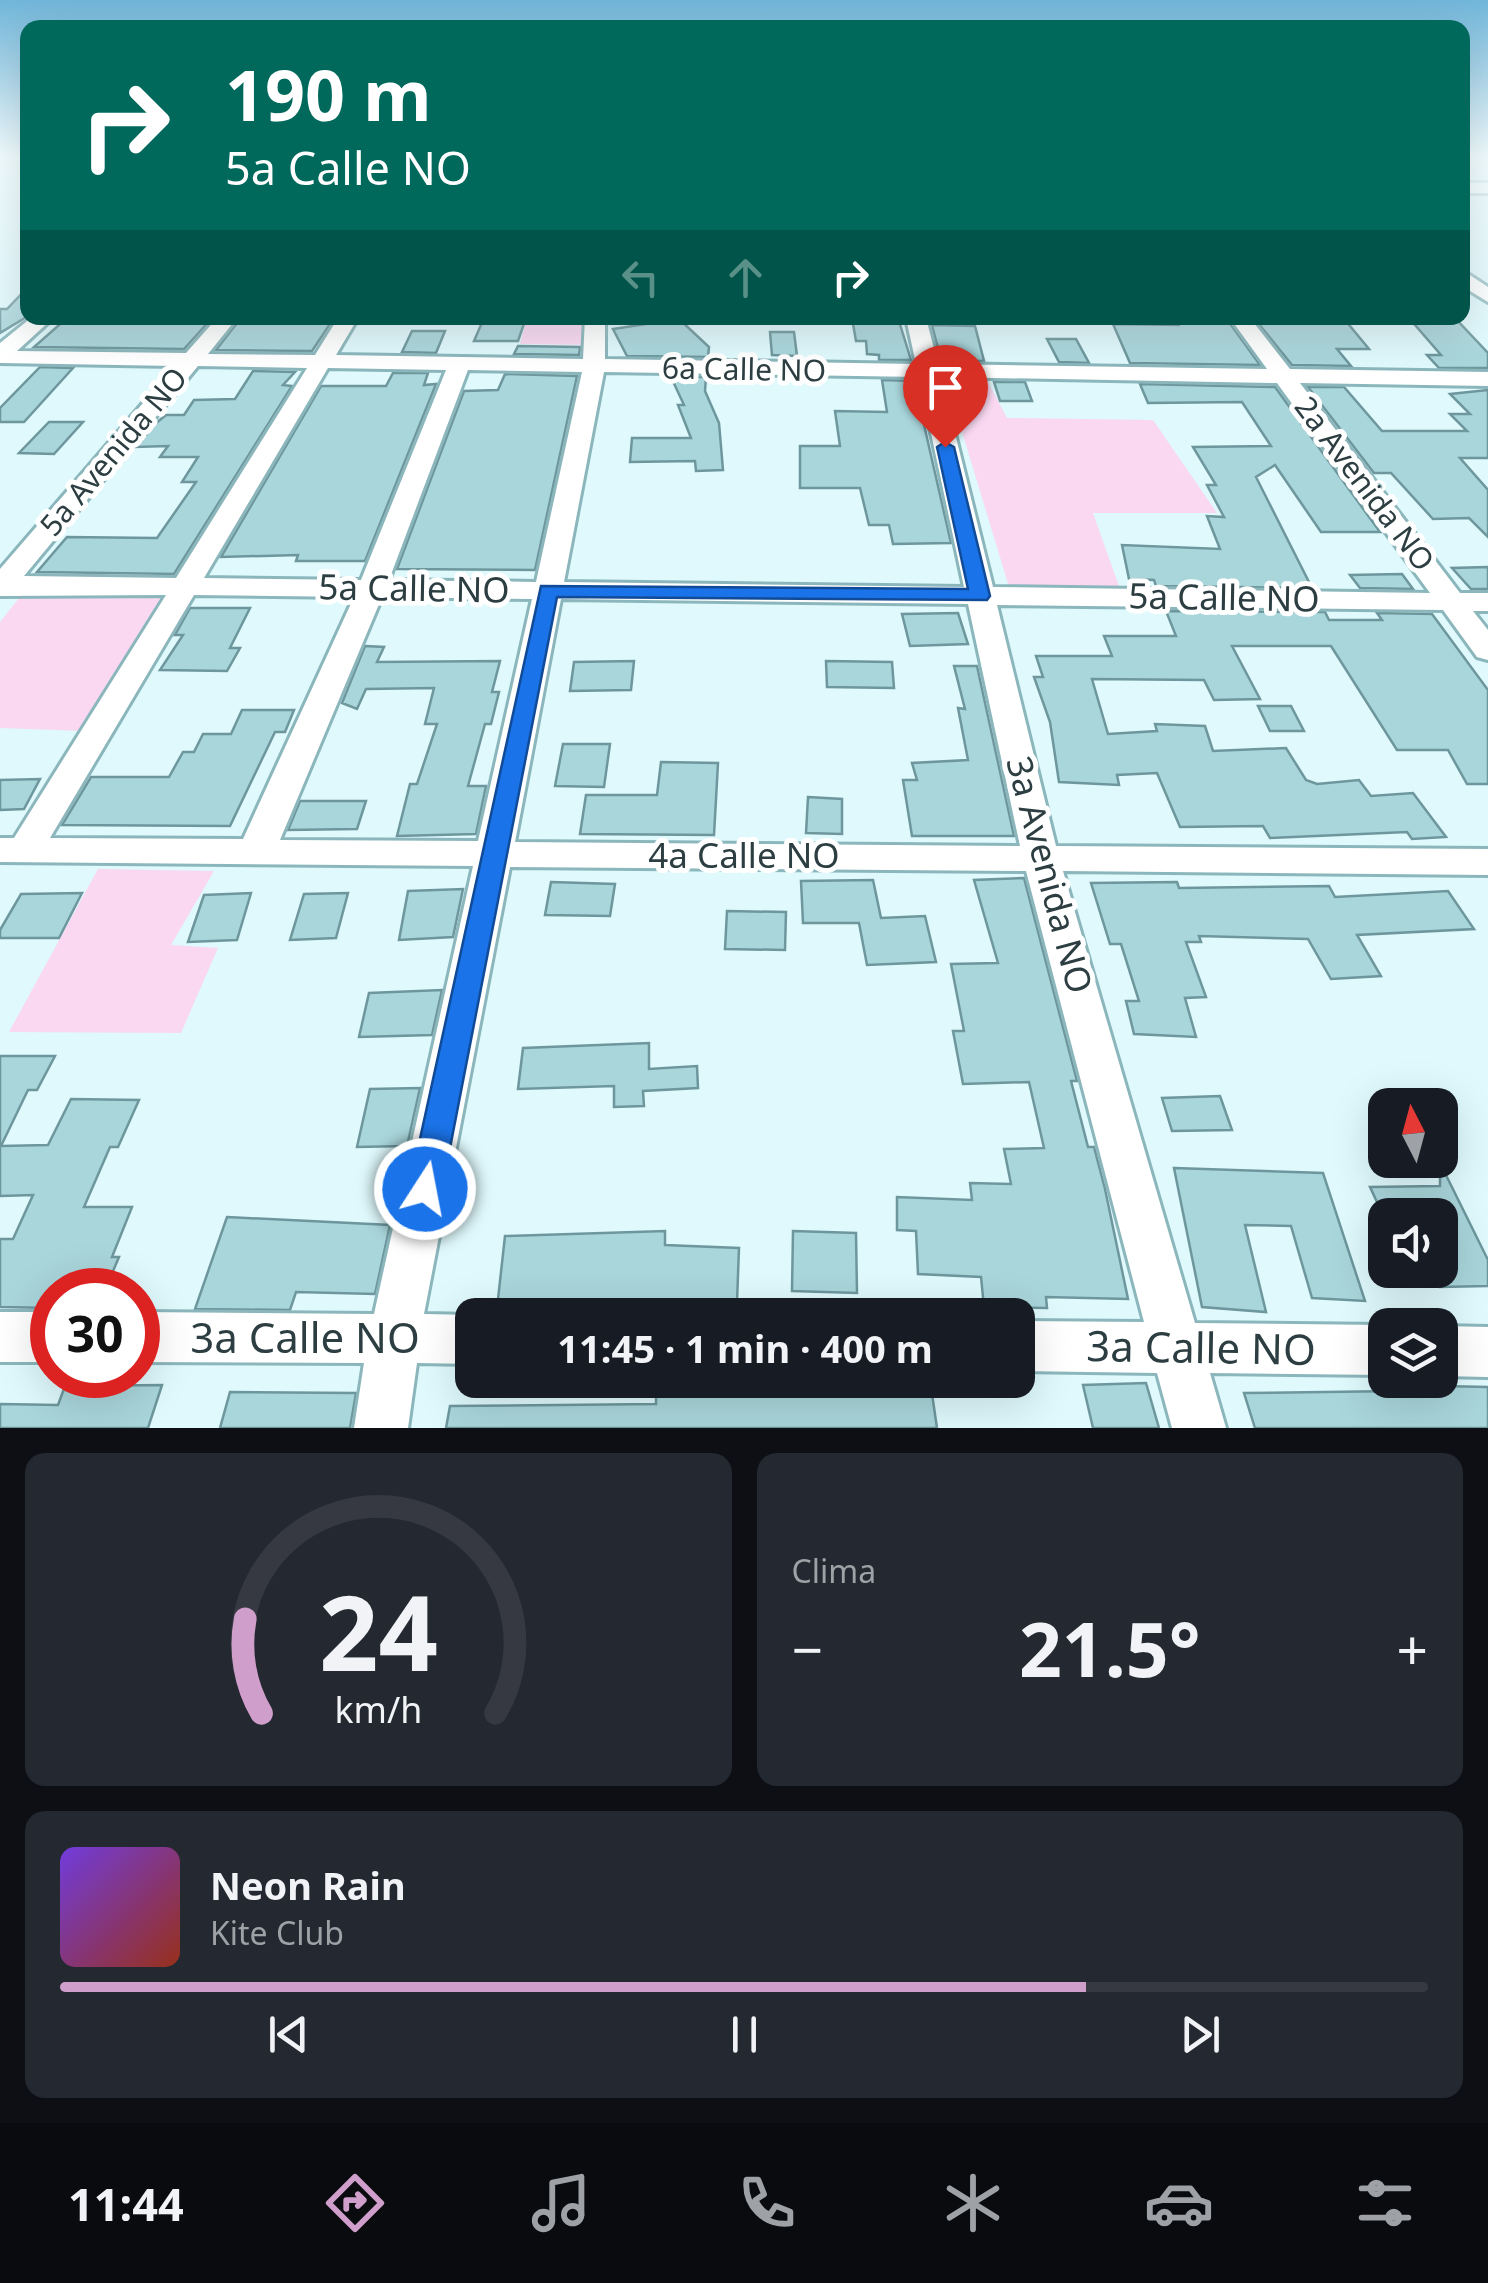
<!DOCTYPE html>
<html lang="es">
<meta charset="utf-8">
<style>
:root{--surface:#171b24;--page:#242831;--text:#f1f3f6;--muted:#9ea1a6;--line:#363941;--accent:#cf9ecb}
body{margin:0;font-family:"Noto Sans",sans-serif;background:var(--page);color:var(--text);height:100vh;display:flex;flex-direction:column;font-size:38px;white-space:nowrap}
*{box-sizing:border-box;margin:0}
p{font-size:32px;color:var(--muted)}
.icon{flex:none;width:55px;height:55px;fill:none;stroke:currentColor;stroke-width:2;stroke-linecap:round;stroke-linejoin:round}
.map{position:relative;height:1428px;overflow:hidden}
.drawer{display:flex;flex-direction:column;gap:25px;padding:25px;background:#0d0f14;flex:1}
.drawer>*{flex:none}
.banner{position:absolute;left:20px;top:20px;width:1450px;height:305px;border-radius:20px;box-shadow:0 10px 40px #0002;background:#00695c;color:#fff;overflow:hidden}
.needle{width:65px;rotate:354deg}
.buttons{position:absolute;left:1368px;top:1088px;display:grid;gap:20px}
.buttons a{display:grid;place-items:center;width:90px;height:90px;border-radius:20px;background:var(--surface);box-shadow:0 10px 40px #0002;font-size:50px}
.speed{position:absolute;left:30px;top:1268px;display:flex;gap:20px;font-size:50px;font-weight:700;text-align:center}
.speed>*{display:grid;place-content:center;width:130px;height:130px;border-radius:50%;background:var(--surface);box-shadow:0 10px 40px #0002;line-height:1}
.speed .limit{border:15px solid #d22;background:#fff;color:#111}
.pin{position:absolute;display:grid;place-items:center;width:85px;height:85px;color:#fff;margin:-102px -42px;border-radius:50% 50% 50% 0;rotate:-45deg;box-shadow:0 0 10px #0007}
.pin .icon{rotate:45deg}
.me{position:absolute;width:110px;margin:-55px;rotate:11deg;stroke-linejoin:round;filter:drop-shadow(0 0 8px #0008)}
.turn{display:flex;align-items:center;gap:35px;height:210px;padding:0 40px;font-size:45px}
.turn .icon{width:130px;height:130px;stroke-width:2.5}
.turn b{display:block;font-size:70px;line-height:85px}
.lanes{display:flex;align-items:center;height:95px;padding:0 40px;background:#0003;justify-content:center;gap:50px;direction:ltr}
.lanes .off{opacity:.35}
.big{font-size:75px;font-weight:700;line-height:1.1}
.drawer .card{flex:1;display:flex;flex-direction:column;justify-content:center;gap:15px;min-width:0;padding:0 35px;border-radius:20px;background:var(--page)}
.drawer .dial{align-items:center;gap:0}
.dial svg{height:260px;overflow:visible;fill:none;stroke:var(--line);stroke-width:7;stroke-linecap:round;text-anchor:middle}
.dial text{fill:var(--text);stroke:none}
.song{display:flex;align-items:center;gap:30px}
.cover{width:120px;height:120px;border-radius:15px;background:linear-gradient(135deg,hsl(260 70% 55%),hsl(10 70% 35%))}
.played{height:10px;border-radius:5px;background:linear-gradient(90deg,var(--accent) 75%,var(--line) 75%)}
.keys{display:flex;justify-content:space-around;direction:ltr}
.heat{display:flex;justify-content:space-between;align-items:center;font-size:55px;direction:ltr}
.drawer .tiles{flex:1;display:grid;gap:25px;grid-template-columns:1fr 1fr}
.card:last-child{grid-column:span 2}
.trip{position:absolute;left:455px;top:1298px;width:580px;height:100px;border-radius:20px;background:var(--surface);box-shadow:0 10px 40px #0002;font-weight:700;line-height:100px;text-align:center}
.tab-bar{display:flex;height:160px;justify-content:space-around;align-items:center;background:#090b0e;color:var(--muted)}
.tab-bar .icon{width:70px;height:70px}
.tab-bar .selected{color:var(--accent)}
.tab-bar b{font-size:45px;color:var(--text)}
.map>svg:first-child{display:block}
.green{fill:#fad8f2}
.building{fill:#a9d6db;stroke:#6d979d;stroke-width:2.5}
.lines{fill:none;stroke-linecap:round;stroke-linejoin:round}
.minor-casing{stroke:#8bb7bc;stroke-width:6}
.minor{fill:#fff;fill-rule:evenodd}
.route{fill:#1a73e8;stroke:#114b97;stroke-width:2.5}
.labels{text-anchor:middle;stroke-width:10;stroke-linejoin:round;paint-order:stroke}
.far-street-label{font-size:30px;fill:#2c3e41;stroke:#fff}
.street-label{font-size:35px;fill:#2c3e41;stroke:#fff}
.near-street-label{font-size:42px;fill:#2c3e41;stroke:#fff}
</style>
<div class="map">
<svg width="1488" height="1428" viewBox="0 0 1488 1428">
<rect width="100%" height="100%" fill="#dff9fd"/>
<path class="green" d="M527,318H594L592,345L520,344Z
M986,378L1007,418L1153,420L1217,513H1093L1120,589L1009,587L946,379Z
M23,593H179L84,731L0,728V622Z
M98,869L214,871L171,945L218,948L181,1033L9,1032Z"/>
<path class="building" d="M28,287V316L0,333V309H7Z
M67,318H212L184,349L34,347Z
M241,318H334L312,351L216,350Z
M484,318H526L518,341H474Z
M852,318H898L911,360H879V355L867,354L866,341H856Z
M1173,318H1226L1260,365L1130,363L1113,324L1178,325Z
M1254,318L1345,320L1369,349H1337L1351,366L1292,365Z
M1409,318H1455L1488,353V368H1439L1427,355H1441Z
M679,319L709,347L708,357L627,356L613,329Z
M932,325L975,326L984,361L941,360Z
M412,331H445L436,353L402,352Z
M770,332H794L797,356L772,355Z
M1047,339H1076L1089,363L1059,362Z
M518,346L580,347L579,355L514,354Z
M40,367L73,368L24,422H0V408Z
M253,371L295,372L283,385L292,386L174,574L37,572L67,537L157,538L196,482H182L198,457H160L168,446L136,447L155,424L166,415H184L194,400L235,399Z
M393,373H428L424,385L436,384L365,561H296L298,555L221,557L321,386H386Z
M505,374L577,376L535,570L397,569L464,391L498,390Z
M671,377H706L705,391L719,423L723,470L696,471L695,461L630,462L632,438H691L678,405H684Z
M882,380L914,381L951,543L893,544L889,525H869L860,488H800V446H840L835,411L887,412Z
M994,382H1025L1032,401H1000Z
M1140,384L1275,387L1380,532H1321L1275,465L1256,477L1312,588L1156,586L1154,580L1129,579L1122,545L1220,549L1207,516L1224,517L1207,485H1216L1193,447L1271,446L1242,402L1148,403Z
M1308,387H1344L1382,431H1467L1450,414H1470L1450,394L1488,390V458H1460L1488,490V537L1469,518L1433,519L1391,473H1374Z
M49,422H83L54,454L19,453Z
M1488,567V589H1471L1452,568Z
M1402,574L1413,589L1360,588L1350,575Z
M190,608H250L230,648H240L227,671L160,670L183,635H175Z
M1166,611L1325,612L1329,620H1382L1377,613L1432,614L1488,690V784H1467L1448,750H1397L1331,646H1232L1260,699L1214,700L1204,680L1092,679L1108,734L1157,731L1155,724L1205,726L1213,751L1286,748L1306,780L1317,784L1359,780L1371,796L1413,793L1446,837L1412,839L1407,832L1270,838L1263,826L1180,827L1157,773L1117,775L1119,785L1059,782L1050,722L1034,677H1043L1036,656H1112L1104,636H1176Z
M958,613L968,644L910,646L902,614Z
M365,646L384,647L377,662L500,661L492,692H499L491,724H485L468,786H486L476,834L397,836L410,784H417L437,724H425L434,688L366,689L357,709L342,703Z
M634,661L631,690L570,691L574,662Z
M826,661L892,662L894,688L827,687Z
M954,666H977L1014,836H912L903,780H917L912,763L968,760L958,708L965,709Z
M1258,706H1291L1304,731H1270Z
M242,710H294L285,732H275L230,826L62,825L91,777H169L183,752H194L203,734H231Z
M563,744H610L604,787L555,786Z
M661,762L718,763L714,835L580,834L586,795H657Z
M40,779L24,809L0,810V780Z
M808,797L842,799V834L806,833Z
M300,801H366L357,829L288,830Z
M1024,878L1077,1081H1071L1088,1147H1094L1105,1189L1128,1299L1046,1297L1047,1308L984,1307L981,1277L918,1274L916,1231L897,1230V1197L972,1200L970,1183L1011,1184L1004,1149L1044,1148L1029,1082L963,1084L953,1031H964L951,964L998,963L974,880Z
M873,880L881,918L925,916L936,962L867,965L859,923H803L801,881Z
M551,882L615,884L610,916L545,915Z
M1177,882L1179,888L1329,886L1335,897L1448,891L1474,929L1357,935L1381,976L1331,979L1308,939L1199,936L1201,942H1186L1206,997L1185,998L1196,1037L1134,1034L1126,1001H1139L1121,944H1110L1091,883Z
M463,889L453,937L399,940L408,891Z
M82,893L59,938H0V930L21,894Z
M251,893L237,940L188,942L204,895Z
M348,893L336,938L290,940L304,894Z
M727,911L786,912L785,950L725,949Z
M442,990L432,1035L359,1037L369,993Z
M649,1043V1069L697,1066L698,1088L643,1091L644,1106L614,1107V1086L518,1089L523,1048Z
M0,1056H55L37,1090H28L1,1146L48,1145L71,1099L139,1100L118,1147H110L84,1207H132L112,1257H119L105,1290H52V1308L0,1307V1239H13L33,1195L0,1196Z
M420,1088L407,1146L357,1147L370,1089Z
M1220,1096L1232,1130L1172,1131L1162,1098Z
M1440,1163L1488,1260V1286L1440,1287V1215H1383L1370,1187L1440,1186Z
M1174,1168L1323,1173L1365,1301L1312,1298L1291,1226L1245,1225L1266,1312L1202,1307Z
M227,1217L390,1225L375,1294L296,1292L290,1310L195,1309Z
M665,1231V1245L739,1248L737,1302L664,1300L497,1308L505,1236Z
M793,1231L856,1233L857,1293L792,1291Z
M930,1380L937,1428H446L450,1406L656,1404V1395L822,1387V1382Z
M1146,1383L1159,1428H1093L1083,1385Z
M162,1385L148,1428H0V1404L58,1405L65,1386Z
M1394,1385L1488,1387V1428H1255L1244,1393L1396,1391Z
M230,1392L356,1393L350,1428H220Z"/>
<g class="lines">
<defs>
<path id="minor" d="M1462,183H1488V193H1462Z
M1462,270L1488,287V302L1462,286Z
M31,318H53L17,351L186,353L217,318H237L208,354L315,355L338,318H358L336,355L583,359L585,318H605V359L916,364L906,318H926L938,364L1267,369L1230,318H1250L1290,369L1488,372V386L1300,383L1460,593H1488V611H1473L1488,630V660L1477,657L1443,610L997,605L1056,846L1488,849V875L1063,871L1195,1323L1385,1325V1375L1210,1373L1226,1428H1172L1157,1373L1018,1371V1321L1144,1322L1026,871L510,867L424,1314L474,1315L472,1364L417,1363L408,1428H354L364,1363L138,1362V1312L374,1314L473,866L0,862V838H14L166,595L0,596V569L175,366L0,363V343ZM198,366L307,368L176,578L24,576ZM328,368L446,370L361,580L204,578ZM468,370L582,372L536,582L389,580ZM604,372L919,377L964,587L564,582ZM941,377L1277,383L1430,593L993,587ZM194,595L354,597L243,839L50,838ZM382,597L532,599L478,841L280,840ZM561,599L968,604L1020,846L515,842Z
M0,1312H52V1362H0Z
M1440,1326L1488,1327V1377L1440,1376Z"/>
</defs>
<use href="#minor" class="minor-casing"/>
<use href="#minor" class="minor"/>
</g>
<linearGradient id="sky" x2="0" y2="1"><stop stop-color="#71b6da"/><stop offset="0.44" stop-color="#f1fcfe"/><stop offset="1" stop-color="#f1fcfe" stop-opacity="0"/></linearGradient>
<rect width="1488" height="357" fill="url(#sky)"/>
<path class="route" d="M945,442L954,447L990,596L987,600L557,597L442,1189L437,1199L425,1204L414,1199L409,1189L541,586L968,589L937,447Z"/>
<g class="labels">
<g class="far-street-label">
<text transform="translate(744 370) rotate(1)" y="10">6a Calle NO</text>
<text transform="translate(114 452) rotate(-50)" y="10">5a Avenida NO</text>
<text transform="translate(1364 484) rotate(53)" y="10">2a Avenida NO</text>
</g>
<g class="street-label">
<text transform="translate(414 589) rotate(1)" y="12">5a Calle NO</text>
<text transform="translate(1224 598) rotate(1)" y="12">5a Calle NO</text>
<text x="744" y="868">4a Calle NO</text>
<text transform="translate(1049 875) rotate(75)" y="12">3a Avenida NO</text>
</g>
<g class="near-street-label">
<text x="305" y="1353">3a Calle NO</text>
<text transform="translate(1201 1348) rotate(1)" y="15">3a Calle NO</text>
</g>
</g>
</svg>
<div class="buttons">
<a><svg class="needle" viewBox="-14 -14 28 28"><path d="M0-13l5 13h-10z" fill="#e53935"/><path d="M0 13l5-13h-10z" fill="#9ea1a6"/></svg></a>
<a><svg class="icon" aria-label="sound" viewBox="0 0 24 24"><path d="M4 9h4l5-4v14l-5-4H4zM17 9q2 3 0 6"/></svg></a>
<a><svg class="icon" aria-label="layers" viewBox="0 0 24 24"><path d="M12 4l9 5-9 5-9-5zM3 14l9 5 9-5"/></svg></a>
</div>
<div class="speed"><div class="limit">30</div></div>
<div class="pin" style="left:945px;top:447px;background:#d93025"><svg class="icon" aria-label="arrive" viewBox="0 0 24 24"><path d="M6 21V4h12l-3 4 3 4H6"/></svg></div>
<svg class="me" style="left:425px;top:1189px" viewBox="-20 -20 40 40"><circle r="17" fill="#1a73e8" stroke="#fff" stroke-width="3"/><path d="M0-11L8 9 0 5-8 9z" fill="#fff"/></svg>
<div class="trip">11:45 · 1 min · 400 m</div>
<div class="banner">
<div class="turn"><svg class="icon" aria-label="right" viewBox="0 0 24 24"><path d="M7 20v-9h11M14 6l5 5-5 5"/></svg><div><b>190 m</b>5a Calle NO</div></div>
<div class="lanes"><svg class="icon off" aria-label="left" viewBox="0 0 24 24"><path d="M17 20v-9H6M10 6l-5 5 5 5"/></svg><svg class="icon off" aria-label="ahead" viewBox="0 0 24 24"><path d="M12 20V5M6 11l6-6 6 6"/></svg><svg class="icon" aria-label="right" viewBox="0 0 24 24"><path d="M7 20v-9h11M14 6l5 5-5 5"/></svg></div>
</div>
</div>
<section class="drawer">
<div class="tiles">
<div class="card dial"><svg viewBox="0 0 100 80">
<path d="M14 69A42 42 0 1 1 86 69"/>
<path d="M14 69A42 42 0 0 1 9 40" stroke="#cf9ecb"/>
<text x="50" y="56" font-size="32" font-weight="700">24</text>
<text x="50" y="72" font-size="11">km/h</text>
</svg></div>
<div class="card"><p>Clima</p>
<div class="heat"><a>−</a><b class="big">21.5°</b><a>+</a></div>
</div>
<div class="card">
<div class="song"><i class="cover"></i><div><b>Neon Rain</b><p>Kite Club</p></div></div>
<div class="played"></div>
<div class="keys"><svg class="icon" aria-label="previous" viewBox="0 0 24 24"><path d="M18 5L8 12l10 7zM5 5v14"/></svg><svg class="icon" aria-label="pause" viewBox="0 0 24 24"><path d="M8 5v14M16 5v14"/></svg><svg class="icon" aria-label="next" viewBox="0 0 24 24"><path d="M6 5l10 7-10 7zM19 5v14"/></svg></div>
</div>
</div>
</section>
<nav class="tab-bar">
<b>11:44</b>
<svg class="icon selected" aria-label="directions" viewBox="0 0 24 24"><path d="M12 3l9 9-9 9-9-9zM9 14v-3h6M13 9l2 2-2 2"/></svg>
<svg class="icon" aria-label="music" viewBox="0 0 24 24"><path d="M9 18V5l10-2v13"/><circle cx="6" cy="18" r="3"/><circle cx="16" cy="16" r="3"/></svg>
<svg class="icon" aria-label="phone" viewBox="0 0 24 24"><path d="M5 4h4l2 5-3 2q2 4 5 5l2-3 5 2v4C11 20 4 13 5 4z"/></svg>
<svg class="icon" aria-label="climate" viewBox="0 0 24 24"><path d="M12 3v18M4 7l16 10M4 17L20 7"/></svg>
<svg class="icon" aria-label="car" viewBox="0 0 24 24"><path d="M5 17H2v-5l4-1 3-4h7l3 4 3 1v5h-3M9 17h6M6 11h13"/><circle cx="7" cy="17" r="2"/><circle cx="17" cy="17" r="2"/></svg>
<svg class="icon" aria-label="filters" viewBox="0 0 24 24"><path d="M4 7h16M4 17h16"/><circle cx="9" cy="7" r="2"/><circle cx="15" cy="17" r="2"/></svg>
</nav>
